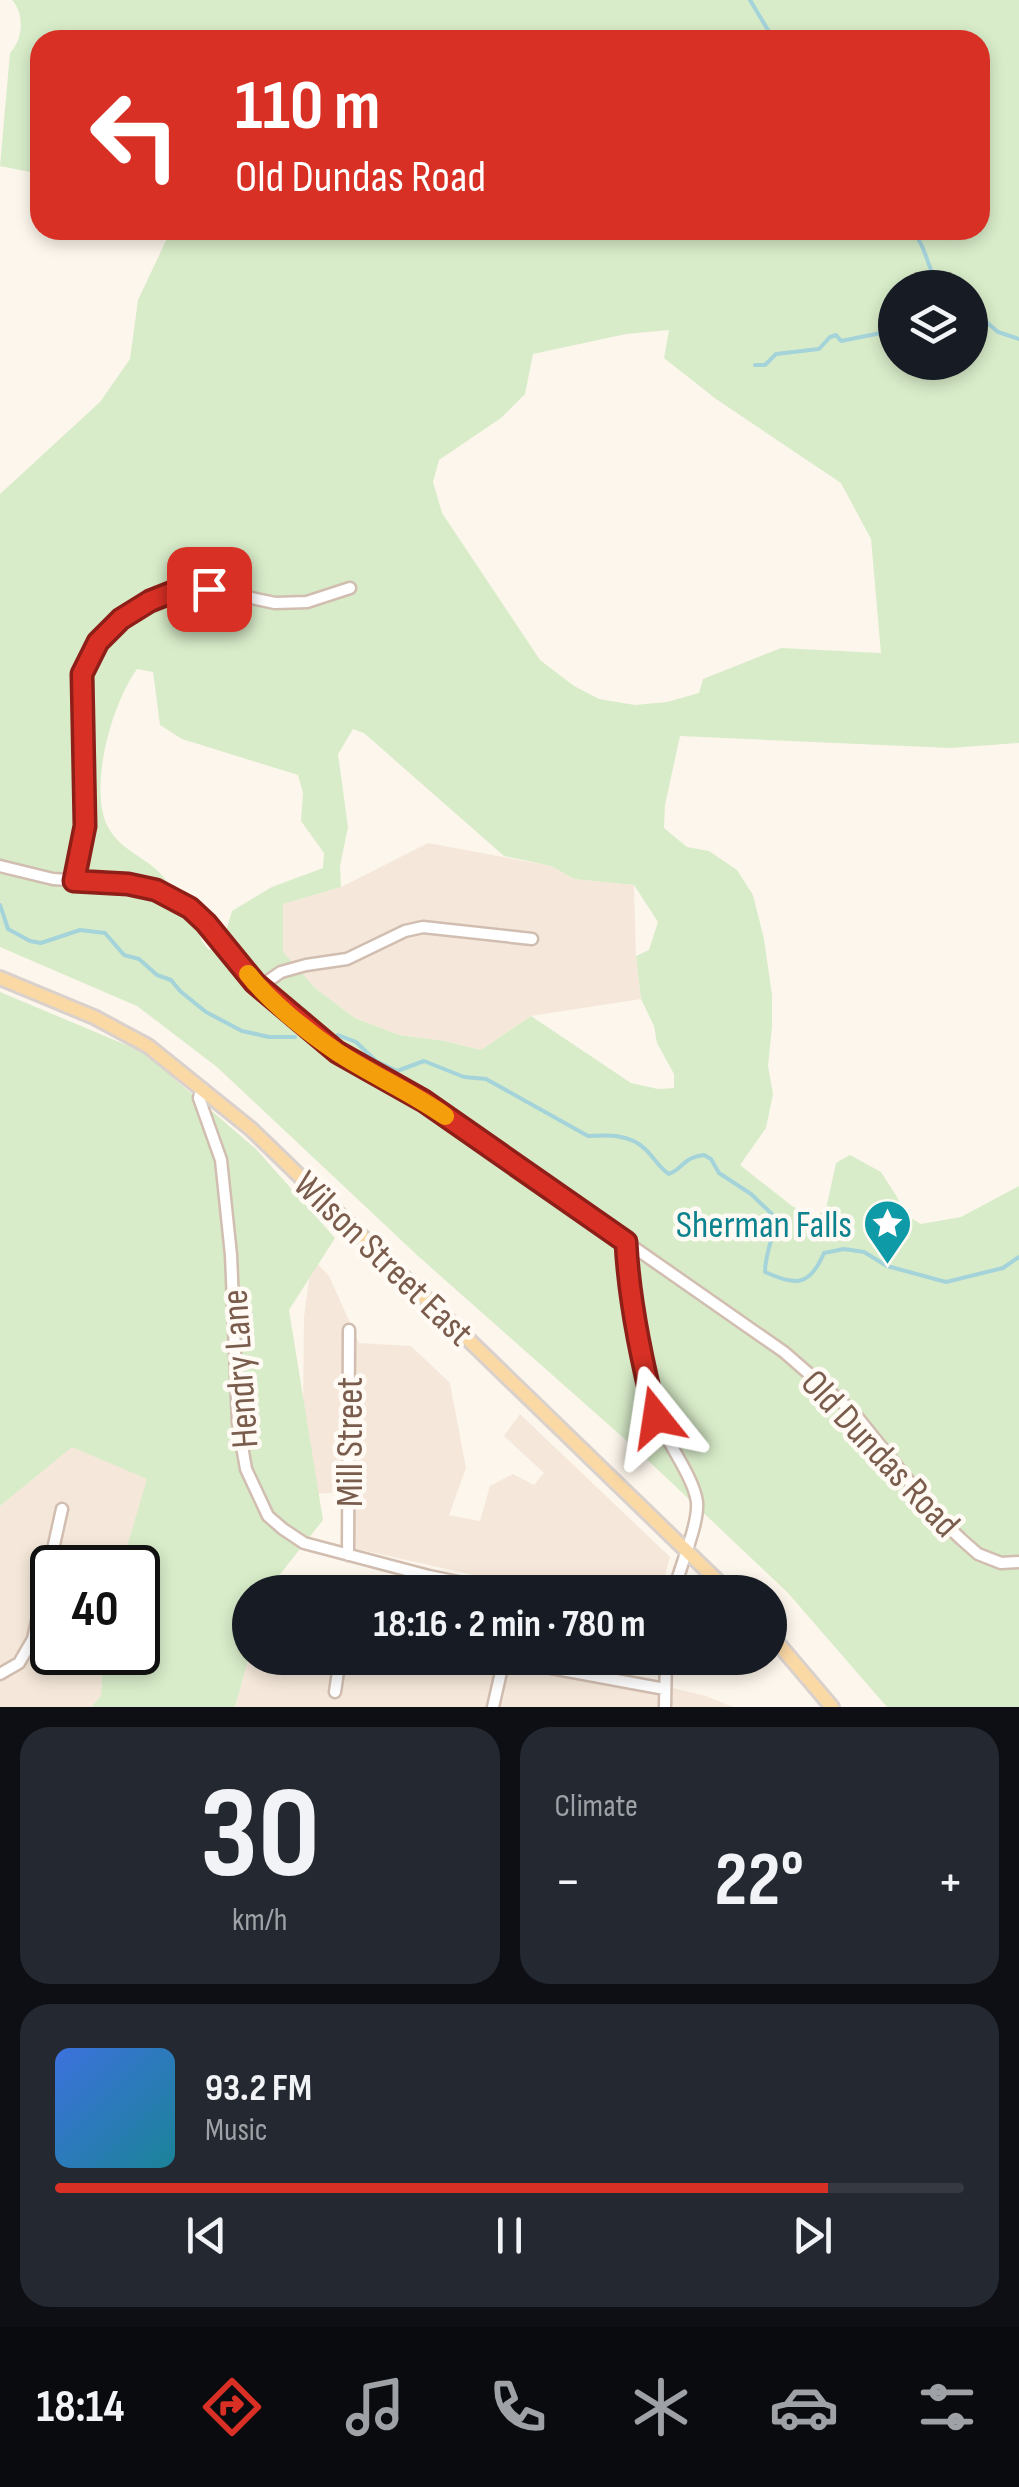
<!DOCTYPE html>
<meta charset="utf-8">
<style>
:root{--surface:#171b24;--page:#242831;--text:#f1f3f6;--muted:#9ea1a6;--line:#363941;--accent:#d93025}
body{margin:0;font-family:"Sofia Sans Condensed",sans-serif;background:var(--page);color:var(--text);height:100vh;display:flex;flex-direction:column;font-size:38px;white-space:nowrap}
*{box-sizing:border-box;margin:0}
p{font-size:32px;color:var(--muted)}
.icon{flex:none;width:55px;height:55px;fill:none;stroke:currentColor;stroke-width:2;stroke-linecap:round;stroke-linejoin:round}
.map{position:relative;height:1707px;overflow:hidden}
.details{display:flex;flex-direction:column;gap:20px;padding:20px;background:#0d0f14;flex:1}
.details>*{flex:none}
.guide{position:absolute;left:30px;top:30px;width:960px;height:210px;border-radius:30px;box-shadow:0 5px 15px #0003;background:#d93025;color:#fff;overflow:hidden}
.controls{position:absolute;left:878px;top:270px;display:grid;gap:20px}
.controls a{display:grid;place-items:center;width:110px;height:110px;border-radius:50%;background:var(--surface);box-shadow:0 5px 15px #0003;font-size:50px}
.speed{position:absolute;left:30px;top:1545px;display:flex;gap:20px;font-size:50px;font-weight:700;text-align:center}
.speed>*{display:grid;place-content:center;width:130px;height:130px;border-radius:50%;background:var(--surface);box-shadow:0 5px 15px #0003;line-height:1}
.speed .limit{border:5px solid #111;border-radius:15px;background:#fff;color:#111}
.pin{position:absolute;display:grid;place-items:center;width:85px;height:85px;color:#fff;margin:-42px;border-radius:20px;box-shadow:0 5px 15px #0006}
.me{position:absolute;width:110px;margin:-55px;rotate:345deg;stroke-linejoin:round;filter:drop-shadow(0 0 8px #0008)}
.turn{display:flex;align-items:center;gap:35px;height:210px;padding:0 40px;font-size:45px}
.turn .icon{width:130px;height:130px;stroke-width:2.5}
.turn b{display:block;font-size:70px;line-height:85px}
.big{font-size:75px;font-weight:700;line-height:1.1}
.details .tile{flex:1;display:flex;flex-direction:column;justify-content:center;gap:15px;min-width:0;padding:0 35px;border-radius:30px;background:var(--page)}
.details .dial{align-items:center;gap:0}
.dial b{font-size:130px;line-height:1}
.song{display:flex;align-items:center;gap:30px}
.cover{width:120px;height:120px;border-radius:15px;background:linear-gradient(135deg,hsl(220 70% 55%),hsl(190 70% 35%))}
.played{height:10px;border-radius:5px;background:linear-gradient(90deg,var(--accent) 85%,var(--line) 85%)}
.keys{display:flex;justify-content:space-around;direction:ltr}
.heat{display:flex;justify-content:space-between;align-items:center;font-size:55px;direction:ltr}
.details .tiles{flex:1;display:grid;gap:20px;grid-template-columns:1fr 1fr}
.tile:last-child{grid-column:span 2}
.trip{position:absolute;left:232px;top:1575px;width:555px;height:100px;border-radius:50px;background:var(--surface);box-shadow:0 5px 15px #0003;font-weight:700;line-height:100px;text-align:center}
.tab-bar{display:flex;height:160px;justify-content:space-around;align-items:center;background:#090b0e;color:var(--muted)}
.tab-bar .icon{width:70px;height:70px}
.tab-bar .selected{color:var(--accent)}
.tab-bar b{font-size:45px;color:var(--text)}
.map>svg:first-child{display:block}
.residential{fill:#f5e8da}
.green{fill:#d8ecc9;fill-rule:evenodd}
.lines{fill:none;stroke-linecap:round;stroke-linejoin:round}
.stream{stroke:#a5d3da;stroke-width:4}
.minor-casing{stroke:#d1beb0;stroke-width:15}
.major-casing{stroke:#dad1cd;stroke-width:18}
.minor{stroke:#fff;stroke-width:10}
.major{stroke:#fbd9a5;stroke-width:12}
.route-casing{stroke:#8d1f18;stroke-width:25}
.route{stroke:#d93025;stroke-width:18}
.slow{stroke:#f59e0b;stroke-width:18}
.labels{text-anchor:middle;stroke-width:9;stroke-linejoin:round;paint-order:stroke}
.culture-label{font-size:38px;fill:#0d838f;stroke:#fffaf3;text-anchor:end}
.street-label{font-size:38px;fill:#7a5c4d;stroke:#fffaf3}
</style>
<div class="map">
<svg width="1019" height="1707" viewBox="0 0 1019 1707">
<rect width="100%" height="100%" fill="#fdf6ec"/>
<path class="residential" d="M428,843L551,866L574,879L634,885L636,956L641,999L531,1016L481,1050L445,1041L399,1035L355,1018L315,988L283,953L282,904L341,887Z
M312,1258L329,1276L359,1343L411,1346L450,1383L466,1468L449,1515L480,1521L490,1486L513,1474L534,1485L544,1473L504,1436L520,1414L670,1557L660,1592H550L343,1546L344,1492L302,1495L304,1317Z
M72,1446L148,1479L121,1567L52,1568V1652L103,1653L101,1696L91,1707H0V1506Z
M250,1653V1658H510L668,1687L706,1696L733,1707H235Z"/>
<path class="green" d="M12,0H1019V743L950,748L680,736L665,805L664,828L687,847L709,851L737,870L753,895L764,939L772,995V1027L768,1066L773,1094L766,1128L740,1165L792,1206L815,1217L826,1209L836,1163L850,1155L881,1172L897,1197L904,1214L921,1224L961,1217L1019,1186V1707H887L788,1593L636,1449L418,1256L217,1067L137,1006L0,947V494L100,402L130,359L138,300L171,230H980V40H40V174L0,166L10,53C23,40 25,14 12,0ZM895,288H970V362H895ZM669,330L664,358L716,399L841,483L871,539L881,653L781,648L703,679L699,693L667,702L635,705L599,699L574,686L540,660L442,513L433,482L439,460L501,418L525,394L533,354L626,334ZM137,669L153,672L160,725L182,739L298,775L303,793L301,821L324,853L323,868L272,887L232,911L222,945L209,950C201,942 200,935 195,924C188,909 170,884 159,872C145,858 122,849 111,832C85,795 112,703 137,669ZM353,729L364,733L504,856L551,866L574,879L634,885L658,922L649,950L636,956L641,999L654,1026L657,1043L674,1074V1088L658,1089L631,1083L531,1016L481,1050L445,1041L399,1035L355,1018L315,988L283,952V904L341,887L340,866L348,827L338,754Z
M0,992L143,1052L256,1149L335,1238L289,1310L323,1520L266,1592H250V1653L235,1707H91L101,1696L103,1653L138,1652V1568L121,1567L147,1479L72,1447L0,1506Z"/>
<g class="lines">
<path class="stream" d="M750,0L774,40
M912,230C926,246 928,269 939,288
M970,308L998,332L1019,339
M755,365H765L776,354L819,349L830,337L836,335L841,341L886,332L895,334
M0,905L8,929L30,941L41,943L80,930L105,933L124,955L139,959L157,975L171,980L180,991L206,1012L242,1031L269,1037H295
M338,1035L356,1042L376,1061L397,1071L424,1061L464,1077L486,1079L588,1136C608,1135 630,1134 645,1149C654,1157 658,1167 669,1174C684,1168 682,1158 704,1155L711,1159L719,1173L751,1194L777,1219C773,1237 765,1254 765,1272C795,1285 809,1288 824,1253L844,1249L864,1252L887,1266L946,1282L1003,1268L1019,1257"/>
<defs>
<path id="minor" d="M0,866L53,879L128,884L156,891L190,908L206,923L255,983L310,1030L337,1052L424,1101L784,1352L854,1413L937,1516L961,1539L978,1554L1001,1563L1019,1562
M74,881L85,826L82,675L98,642L121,619L150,601L183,589H209L275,603L307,602L350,588
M259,987L281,972L306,965L347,959L405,931L423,927L532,939
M202,1088L199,1098L221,1160L231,1255L238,1423L246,1469L268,1516L283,1529L304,1543L429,1576L506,1592
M626,1242C628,1293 638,1372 657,1418C667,1442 694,1478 697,1502C699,1525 679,1568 674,1592
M348,1555L349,1330
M496,1658L665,1689
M0,1674L19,1663L33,1639L62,1509
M335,1692L340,1658
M493,1707L504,1659
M665,1707L666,1658"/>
<path id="major" d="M0,978L94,1017L148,1046L251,1129L729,1592
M770,1634L832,1707"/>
</defs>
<use href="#minor" class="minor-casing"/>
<use href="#major" class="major-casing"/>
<use href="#minor" class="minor"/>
<use href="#major" class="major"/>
</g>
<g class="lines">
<defs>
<path id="route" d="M209,589L183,588L150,601L121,619L98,642L82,674L85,826L74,881L128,884L156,890L190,908L206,923L255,983L337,1052L424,1101L626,1242C629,1302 641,1359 656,1417"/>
</defs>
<use href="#route" class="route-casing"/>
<use href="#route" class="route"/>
<path class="slow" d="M248,974C270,1002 307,1032 337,1052C372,1075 411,1092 445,1116"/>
</g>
<defs>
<symbol id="sight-pin" viewBox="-11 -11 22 30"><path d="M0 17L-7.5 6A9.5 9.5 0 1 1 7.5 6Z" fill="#0f9aa8" stroke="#fffaf3"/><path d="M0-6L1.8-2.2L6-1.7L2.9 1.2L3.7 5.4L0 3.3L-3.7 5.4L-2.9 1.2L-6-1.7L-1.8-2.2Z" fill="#fff"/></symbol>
</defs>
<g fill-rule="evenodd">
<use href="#sight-pin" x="860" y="1196" width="55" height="75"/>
</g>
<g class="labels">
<g class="culture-label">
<text x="852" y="1237">Sherman Falls</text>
</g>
<g class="street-label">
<text transform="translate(384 1258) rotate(44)" y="13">Wilson Street East</text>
<text transform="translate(239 1369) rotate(-94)" y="13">Hendry Lane</text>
<text transform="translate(349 1442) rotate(-90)" y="13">Mill Street</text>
<text transform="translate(881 1453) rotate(47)" y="13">Old Dundas Road</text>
</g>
</g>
</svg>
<div class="controls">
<a><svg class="icon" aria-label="layers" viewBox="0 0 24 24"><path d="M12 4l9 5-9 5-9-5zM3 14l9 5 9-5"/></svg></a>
</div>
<div class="speed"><div class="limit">40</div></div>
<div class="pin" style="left:209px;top:589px;background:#d93025"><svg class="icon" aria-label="arrive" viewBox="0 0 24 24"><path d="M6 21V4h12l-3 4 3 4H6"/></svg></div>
<svg class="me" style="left:656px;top:1417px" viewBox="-20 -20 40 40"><path d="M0-17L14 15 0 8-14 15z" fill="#d93025" stroke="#fff" stroke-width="4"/></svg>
<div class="trip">18:16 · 2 min · 780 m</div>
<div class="guide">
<div class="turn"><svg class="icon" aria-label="left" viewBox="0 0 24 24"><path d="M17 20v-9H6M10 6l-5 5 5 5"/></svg><div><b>110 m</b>Old Dundas Road</div></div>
</div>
</div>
<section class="details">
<div class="tiles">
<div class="tile dial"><b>30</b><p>km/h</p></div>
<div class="tile"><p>Climate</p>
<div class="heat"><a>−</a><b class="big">22°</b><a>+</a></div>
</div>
<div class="tile">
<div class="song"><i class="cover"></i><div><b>93.2 FM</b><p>Music</p></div></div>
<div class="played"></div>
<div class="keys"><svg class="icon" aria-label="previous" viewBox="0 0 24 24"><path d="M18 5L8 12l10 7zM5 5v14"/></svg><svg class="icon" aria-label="pause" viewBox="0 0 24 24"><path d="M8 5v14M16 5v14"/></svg><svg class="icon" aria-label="next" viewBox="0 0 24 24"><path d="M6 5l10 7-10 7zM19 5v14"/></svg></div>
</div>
</div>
</section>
<nav class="tab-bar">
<b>18:14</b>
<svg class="icon selected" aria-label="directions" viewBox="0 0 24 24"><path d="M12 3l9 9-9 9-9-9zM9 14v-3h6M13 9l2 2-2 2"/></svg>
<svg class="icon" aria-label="music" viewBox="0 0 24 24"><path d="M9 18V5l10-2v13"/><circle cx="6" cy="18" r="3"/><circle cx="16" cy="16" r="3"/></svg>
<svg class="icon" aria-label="phone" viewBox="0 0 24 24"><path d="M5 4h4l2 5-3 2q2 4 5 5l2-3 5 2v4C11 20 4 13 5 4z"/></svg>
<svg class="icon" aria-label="climate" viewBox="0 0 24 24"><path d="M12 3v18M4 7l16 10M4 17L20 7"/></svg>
<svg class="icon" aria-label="car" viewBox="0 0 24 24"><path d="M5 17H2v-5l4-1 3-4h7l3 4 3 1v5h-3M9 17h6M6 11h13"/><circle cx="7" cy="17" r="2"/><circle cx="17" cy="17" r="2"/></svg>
<svg class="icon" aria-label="filters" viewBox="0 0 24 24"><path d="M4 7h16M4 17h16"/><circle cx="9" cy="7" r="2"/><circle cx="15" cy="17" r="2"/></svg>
</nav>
